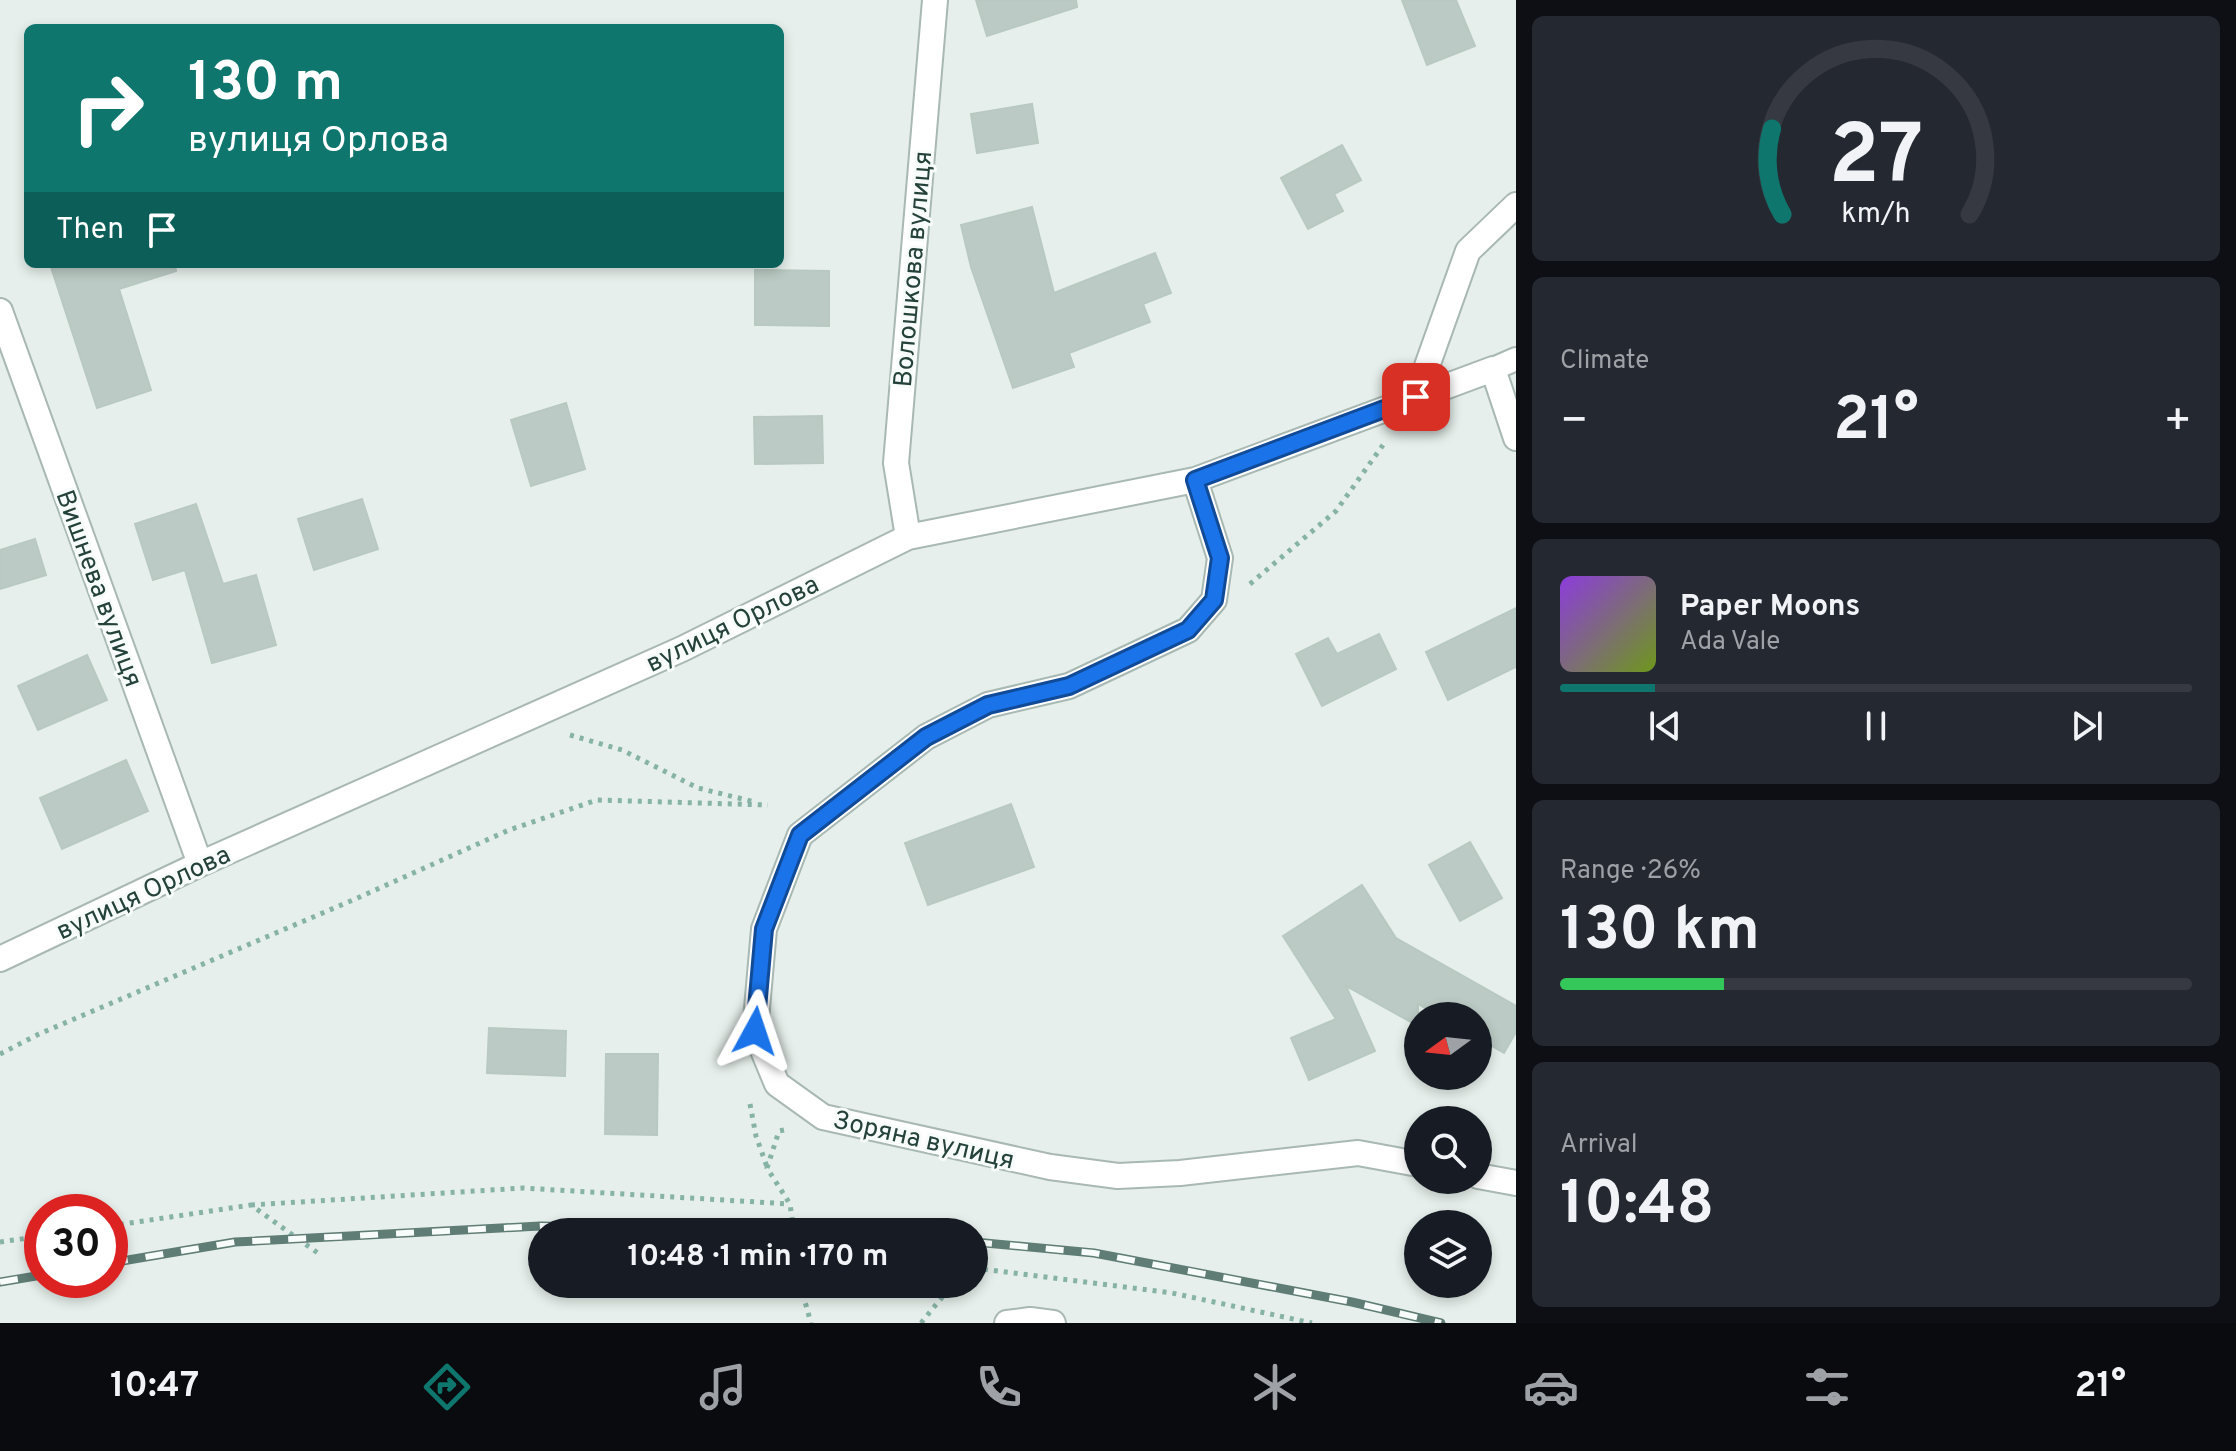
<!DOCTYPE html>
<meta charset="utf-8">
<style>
:root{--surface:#171b24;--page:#242831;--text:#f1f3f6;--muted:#9ea1a6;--line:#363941;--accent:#0f766e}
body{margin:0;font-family:Overpass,sans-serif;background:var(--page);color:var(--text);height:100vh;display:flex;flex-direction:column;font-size:30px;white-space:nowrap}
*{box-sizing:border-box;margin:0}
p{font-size:26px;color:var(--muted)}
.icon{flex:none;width:44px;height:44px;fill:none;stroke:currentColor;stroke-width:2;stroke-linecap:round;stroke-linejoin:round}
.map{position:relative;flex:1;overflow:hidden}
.panel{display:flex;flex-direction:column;gap:16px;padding:16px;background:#0d0f14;width:720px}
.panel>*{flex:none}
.hud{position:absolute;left:24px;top:24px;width:760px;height:244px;border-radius:12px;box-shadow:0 4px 12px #0003;background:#0f766e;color:#fff;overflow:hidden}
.needle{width:52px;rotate:255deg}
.fabs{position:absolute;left:1404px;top:1002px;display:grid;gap:16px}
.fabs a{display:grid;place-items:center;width:88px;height:88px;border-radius:50%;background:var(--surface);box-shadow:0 4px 12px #0003;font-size:40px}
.speed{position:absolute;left:24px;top:1194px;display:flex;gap:16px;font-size:40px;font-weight:700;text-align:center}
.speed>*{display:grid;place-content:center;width:104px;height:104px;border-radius:50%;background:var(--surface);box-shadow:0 4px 12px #0003;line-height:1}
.speed .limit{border:12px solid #d22;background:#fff;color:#111}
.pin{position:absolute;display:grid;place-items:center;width:68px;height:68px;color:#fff;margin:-34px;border-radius:16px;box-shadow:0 4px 12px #0006}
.me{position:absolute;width:88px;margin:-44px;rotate:5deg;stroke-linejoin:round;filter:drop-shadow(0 0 6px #0008)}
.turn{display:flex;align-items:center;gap:28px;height:168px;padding:0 32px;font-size:36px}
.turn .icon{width:104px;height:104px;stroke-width:2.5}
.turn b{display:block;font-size:56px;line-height:68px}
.then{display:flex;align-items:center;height:76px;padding:0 32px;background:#0003;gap:16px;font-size:30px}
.big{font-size:60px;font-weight:700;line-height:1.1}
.panel .card{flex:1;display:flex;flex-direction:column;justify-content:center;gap:12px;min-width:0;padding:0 28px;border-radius:12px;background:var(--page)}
.panel .dial{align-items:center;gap:0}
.dial svg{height:208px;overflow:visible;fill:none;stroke:var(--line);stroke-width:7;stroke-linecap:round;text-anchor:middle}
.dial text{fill:var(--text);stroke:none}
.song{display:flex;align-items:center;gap:24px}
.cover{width:96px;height:96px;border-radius:12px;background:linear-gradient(135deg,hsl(270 70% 55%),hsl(80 70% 35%))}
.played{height:8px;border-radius:4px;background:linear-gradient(90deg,var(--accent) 15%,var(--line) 15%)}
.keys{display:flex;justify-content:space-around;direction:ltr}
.heat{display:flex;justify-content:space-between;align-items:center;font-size:44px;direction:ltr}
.charge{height:12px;border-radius:6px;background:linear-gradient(90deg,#34c759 26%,var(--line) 0)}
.trip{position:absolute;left:528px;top:1218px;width:460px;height:80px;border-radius:40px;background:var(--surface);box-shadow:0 4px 12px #0003;font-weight:700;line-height:80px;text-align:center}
.tab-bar{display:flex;height:128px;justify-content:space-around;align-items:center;background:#090b0e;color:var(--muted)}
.tab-bar .icon{width:56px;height:56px}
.tab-bar .current{color:var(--accent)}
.tab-bar b{font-size:36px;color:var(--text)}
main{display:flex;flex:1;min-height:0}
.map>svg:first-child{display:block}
.building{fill:#bbcac4;stroke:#b8c9c2;stroke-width:2}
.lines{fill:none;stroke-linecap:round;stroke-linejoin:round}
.lane-casing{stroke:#a8b8b2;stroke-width:26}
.street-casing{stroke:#a8b8b2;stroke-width:28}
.path{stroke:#86b3a5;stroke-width:5;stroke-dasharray:4 6;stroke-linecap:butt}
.lane{stroke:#fff;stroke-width:22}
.street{stroke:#fff;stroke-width:24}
.rail-casing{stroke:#5f7d75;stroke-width:9}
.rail{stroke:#f7fbf9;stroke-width:6;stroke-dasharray:18;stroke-linecap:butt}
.route-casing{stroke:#114b97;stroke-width:20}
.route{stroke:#1a73e8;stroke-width:14}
.labels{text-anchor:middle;stroke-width:6;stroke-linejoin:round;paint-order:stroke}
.street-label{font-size:26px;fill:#24423a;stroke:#f7fbf9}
</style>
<main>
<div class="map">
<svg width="1516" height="1323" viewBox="0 0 1516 1323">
<rect width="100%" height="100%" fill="#e6efeb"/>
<path class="building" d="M976,0H1076L1077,7L987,36Z
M1402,0H1456L1475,46L1427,65Z
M1032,104L1038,143L977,153L971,114Z
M1342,145L1361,180L1334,194L1343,211L1308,229L1281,178Z
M1032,207L1054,293L1155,253L1171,293L1143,304L1150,322L1069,353L1074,367L1013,388L971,267L961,225Z
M50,264H175L176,271L119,289L151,390L97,408Z
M755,270L829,271V326L755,325Z
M566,403L585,469L531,486L511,420Z
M822,416L823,463L755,464L754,417Z
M362,499L378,549L314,570L298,519Z
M196,504L223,584L256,575L276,645L212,663L185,570L153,580L135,524Z
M35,539L46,575L0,589V550Z
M1516,608V667L1448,700L1426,652Z
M1379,634L1396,669L1322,706L1296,654L1328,638L1337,654Z
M87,655L107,700L38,730L18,686Z
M126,760L148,811L62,849L40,798Z
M1011,804L1034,867L928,905L905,843Z
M1470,842L1502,898L1460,921L1429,865Z
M1362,885L1396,938L1516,1006V1032L1504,1053L1478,1038V1016H1439L1418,1004V1026L1346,986L1375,1051L1309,1080L1291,1038L1336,1019L1283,936Z
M489,1028L566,1031L565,1076L487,1073Z
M606,1054H658L657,1135L605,1134Z"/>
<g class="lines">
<defs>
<path id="lane" d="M1493,369L1516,359"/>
<path id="street" d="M0,311L200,864
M1416,397L1468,251L1516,205
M1195,480L1220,558L1214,600L1188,630L1069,686L988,705L926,737L800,835L764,929L755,1031L777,1084L823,1117L1050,1167L1118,1176L1180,1173L1358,1153L1418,1164
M908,537L896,463L935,0
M0,959L200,864L682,649L908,537L1195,480L1493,369L1516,438
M1478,1176L1516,1183
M1007,1323L1030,1320L1053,1323"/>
</defs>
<use href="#lane" class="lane-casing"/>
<use href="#street" class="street-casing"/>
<path class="path" d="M1250,584L1336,511L1383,445
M570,735L622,750L698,788L755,802
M0,1054L39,1034L353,900L509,830L597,800L768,805
M750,1104L756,1136L767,1167
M784,1130L779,1131L767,1168L790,1204L794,1232
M251,1205L523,1188L790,1204
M110,1226L251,1205L322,1256
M0,1242L42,1236
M974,1268L1172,1293L1312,1323
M800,1284L811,1323
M921,1323L953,1284"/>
<use href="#lane" class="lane"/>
<use href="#street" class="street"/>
<defs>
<path id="rail" d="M974,1242L1094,1253L1352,1302L1441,1323
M110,1263L235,1242L540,1226L859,1232
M0,1282L42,1275"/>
</defs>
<use href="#rail" class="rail-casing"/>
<use href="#rail" class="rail"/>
</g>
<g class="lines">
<defs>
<path id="route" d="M755,1031L764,929L800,835L926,737L988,705L1069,686L1188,630L1214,600L1220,558L1195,480L1416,397"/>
</defs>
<use href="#route" class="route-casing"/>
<use href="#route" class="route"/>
</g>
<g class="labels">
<g class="street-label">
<text transform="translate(912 269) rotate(-85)" y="9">Волошкова вулиця</text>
<text transform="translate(100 588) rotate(70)" y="9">Вишнева вулиця</text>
<text transform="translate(732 623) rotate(-26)" y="9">вулиця Орлова</text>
<text transform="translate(143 892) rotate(-25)" y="9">вулиця Орлова</text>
<text transform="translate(924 1139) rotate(13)" y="9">Зоряна вулиця</text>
</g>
</g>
</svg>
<div class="fabs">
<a><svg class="needle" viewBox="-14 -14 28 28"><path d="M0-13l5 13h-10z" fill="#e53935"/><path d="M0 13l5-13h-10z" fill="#9ea1a6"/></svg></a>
<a><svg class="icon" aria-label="search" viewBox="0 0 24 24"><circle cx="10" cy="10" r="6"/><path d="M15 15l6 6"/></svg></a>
<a><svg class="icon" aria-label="layers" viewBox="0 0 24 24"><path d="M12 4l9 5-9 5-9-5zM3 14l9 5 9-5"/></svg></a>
</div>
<div class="speed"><div class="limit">30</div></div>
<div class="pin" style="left:1416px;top:397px;background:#d93025"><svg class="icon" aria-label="arrive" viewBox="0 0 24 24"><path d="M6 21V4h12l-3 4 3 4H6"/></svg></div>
<svg class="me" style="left:755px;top:1031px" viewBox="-20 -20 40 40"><path d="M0-17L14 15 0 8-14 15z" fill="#1a73e8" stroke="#fff" stroke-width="4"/></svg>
<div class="trip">10:48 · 1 min · 170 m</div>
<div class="hud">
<div class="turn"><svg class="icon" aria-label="right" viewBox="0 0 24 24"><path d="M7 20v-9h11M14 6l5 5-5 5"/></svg><div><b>130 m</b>вулиця Орлова</div></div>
<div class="then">Then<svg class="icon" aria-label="arrive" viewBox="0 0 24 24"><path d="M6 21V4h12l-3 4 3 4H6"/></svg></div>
</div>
</div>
<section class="panel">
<div class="card dial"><svg viewBox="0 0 100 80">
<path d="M14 69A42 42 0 1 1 86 69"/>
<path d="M14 69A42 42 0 0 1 10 36" stroke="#0f766e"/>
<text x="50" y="56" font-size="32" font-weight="700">27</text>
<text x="50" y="72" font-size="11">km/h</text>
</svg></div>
<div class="card"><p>Climate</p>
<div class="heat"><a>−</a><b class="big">21°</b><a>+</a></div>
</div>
<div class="card">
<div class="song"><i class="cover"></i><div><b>Paper Moons</b><p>Ada Vale</p></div></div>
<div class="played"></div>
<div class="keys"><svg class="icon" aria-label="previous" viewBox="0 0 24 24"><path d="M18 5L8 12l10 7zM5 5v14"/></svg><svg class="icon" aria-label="pause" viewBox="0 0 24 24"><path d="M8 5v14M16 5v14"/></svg><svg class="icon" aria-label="next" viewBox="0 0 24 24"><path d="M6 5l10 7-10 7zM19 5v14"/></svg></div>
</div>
<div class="card"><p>Range · 26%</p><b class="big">130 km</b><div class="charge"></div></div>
<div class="card"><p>Arrival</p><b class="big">10:48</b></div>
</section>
</main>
<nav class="tab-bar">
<b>10:47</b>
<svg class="icon current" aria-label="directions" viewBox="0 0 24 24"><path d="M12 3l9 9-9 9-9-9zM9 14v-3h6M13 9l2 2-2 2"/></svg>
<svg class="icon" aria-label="music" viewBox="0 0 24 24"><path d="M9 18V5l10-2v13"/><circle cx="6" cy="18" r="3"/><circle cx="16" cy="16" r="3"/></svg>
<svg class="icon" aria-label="phone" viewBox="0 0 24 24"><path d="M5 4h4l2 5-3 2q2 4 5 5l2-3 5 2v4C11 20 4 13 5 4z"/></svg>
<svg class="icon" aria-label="climate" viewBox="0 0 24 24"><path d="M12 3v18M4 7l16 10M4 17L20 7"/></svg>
<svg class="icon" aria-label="car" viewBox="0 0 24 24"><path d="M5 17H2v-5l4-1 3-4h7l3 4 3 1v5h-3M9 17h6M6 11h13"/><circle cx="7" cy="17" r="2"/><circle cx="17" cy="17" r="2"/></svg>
<svg class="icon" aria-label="filters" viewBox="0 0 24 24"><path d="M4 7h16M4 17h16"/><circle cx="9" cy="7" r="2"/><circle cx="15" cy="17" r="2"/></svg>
<b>21°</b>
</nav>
